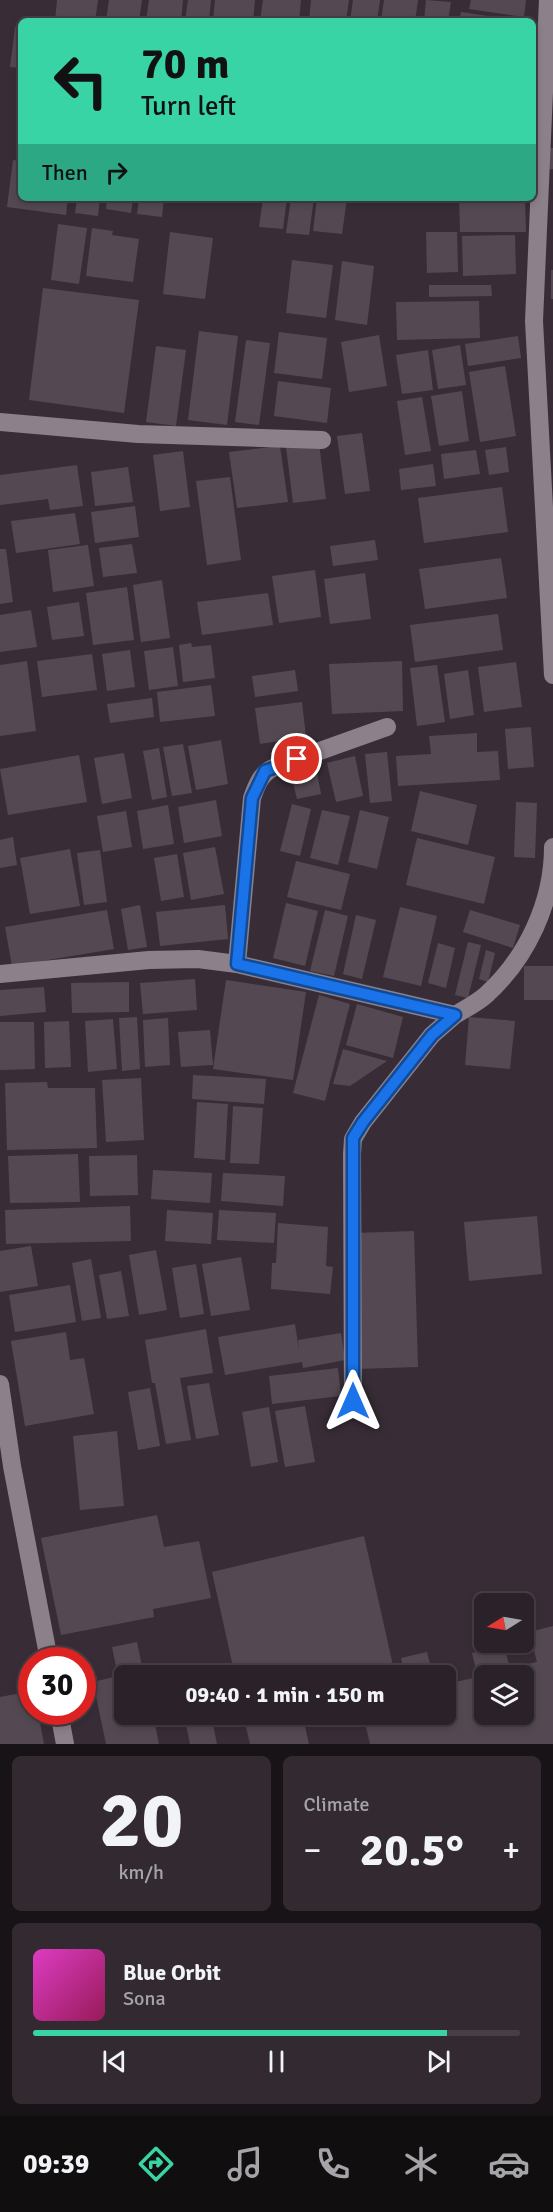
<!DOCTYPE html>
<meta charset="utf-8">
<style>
:root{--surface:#2a2228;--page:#322a30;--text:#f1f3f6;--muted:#a5a4a8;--line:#463f45;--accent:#38d4a6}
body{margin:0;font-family:Signika,sans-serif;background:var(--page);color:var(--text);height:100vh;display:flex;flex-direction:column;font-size:22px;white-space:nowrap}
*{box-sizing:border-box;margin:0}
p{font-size:20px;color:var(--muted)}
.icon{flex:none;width:33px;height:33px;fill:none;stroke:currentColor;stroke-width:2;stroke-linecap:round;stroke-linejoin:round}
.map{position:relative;height:1744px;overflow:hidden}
.drawer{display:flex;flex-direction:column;gap:12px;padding:12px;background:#171316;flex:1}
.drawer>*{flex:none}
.hud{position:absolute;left:18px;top:18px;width:518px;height:183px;border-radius:9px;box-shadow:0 3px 9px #0003,0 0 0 2px var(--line);background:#38d4a6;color:#111;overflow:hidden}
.needle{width:39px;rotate:259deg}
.fabs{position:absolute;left:474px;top:1593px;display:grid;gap:12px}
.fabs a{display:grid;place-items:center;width:60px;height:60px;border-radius:9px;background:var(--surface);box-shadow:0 3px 9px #0003,0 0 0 2px var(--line);font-size:30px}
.speed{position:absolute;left:18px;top:1647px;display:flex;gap:12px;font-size:30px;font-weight:700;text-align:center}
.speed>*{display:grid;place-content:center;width:78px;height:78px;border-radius:50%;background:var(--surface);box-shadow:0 3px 9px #0003,0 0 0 2px var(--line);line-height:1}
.speed .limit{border:9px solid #d22;background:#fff;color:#111}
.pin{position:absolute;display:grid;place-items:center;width:51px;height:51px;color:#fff;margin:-26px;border:3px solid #fff;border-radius:50%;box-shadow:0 2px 6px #0007}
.me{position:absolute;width:66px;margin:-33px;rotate:0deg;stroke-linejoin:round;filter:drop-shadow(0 0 4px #0008)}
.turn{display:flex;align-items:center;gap:21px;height:126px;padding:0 24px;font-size:27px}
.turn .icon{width:78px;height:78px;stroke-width:2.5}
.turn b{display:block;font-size:42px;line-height:51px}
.then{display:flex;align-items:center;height:57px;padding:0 24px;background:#0003;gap:12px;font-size:22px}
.big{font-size:45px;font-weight:700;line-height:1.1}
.drawer .widget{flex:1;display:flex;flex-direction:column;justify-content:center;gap:9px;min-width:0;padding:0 21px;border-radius:9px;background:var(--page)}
.drawer .dial{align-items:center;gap:0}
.dial b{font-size:78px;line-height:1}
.song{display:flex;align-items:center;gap:18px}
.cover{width:72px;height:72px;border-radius:9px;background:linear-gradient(135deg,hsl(310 70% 55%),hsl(330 70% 35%))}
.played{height:6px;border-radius:3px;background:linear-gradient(90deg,var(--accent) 85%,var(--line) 85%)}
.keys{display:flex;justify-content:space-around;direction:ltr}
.heat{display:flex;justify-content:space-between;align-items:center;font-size:33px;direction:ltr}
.drawer .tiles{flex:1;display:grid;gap:12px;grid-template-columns:1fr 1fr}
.widget:last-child{grid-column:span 2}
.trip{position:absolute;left:114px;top:1665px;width:342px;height:60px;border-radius:9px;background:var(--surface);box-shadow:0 3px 9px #0003,0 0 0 2px var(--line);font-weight:700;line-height:60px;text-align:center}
.menu{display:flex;height:96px;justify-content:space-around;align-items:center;background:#110e10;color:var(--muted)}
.menu .icon{width:42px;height:42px}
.menu .on{color:var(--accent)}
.menu b{font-size:27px;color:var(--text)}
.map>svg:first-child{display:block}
.building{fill:#544952;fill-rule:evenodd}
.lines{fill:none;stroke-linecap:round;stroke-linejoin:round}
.minor{stroke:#8c808a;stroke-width:18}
.route-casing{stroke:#114b97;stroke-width:15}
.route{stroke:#1a73e8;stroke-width:10}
</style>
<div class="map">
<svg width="553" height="1744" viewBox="0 0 553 1744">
<rect width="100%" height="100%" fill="#382d36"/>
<path class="building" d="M57,0H98L95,21H55Z
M109,0H142L139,21H106Z
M149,0H183L181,21H146Z
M188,0H211L209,21H185Z
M215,0H255L253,21H213Z
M263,0H301L299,21H260Z
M311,0H349L346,21H309Z
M353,0H380L377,21H350Z
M384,0H418L415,21H381Z
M426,0L451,2L448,21H424Z
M471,0H526L524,17L469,9Z
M461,12L516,20V21H459Z
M15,27L21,28V68L10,67Z
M20,113H21V132H17Z
M544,148H553V169L545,170Z
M13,160L21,161V198H68L66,215L7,207Z
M77,198H100L98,216L75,213Z
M107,198H133L131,213L106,209Z
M139,198H164L162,217L137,214Z
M263,198H287L283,229L259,227Z
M291,198H314L309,235L286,233Z
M317,198H347L342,234L313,231Z
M459,198H525L526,232H460Z
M58,224L87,228L79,284L51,280Z
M92,228L113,231L112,235L139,239L133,282L86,276Z
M170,232L213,238L205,299L163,294Z
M426,232H457L458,272L427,273Z
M515,235L516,274L463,276L462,236Z
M292,260L333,265L326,318L286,313Z
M342,261L374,266L367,325L335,320Z
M551,270H553V299H551Z
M429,285H491L492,296L429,297Z
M43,288L139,300L124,413L29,400Z
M479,301L480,338L397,340L396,302Z
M199,331L238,336L227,425L188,420Z
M279,332L327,338L322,379L274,373Z
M379,335L387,386L349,392L341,342Z
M518,336L521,358L468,366L465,344Z
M246,340L270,343L259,425L235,422Z
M460,345L466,385L438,389L432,350Z
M156,346L186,350L176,426L146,422Z
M428,350L433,390L402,394L396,355Z
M505,366L516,436L480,442L469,372Z
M278,381L331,388L327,423L274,416Z
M462,391L469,441L439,446L431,396Z
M422,397L431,451L405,455L397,401Z
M362,433L370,491L345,494L337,436Z
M319,443L326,499L293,503L286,447Z
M280,446L288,502L237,508L229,452Z
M506,447L509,472L489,475L485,450Z
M476,450L480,474L444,479L441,454Z
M183,451L190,507L160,511L153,455Z
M433,464L436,486L401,490L399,469Z
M77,465L83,506L50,510L48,499L0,505V475Z
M128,467L133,502L95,506L91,472Z
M230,477L241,560L207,565L196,481Z
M502,487L508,532L424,543L418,498Z
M135,506L139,537L95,543L91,512Z
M75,513L80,544L16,553L11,521Z
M375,540L378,560L333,566L330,546Z
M132,544L137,573L103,577L99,548Z
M88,545L94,586L53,592L48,550Z
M0,549H6L13,602L0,604Z
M501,558L507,598L425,609L419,569Z
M315,570L321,617L279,623L272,576Z
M365,573L371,619L330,624L324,579Z
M162,580L170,638L141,642L133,585Z
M127,587L134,640L93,645L86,593Z
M268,593L273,625L202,635L197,602Z
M79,602L84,636L52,640L47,607Z
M31,610L37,647L0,652V615Z
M498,614L503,650L415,662L410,625Z
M191,643L192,647L211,645L215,678L183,682L179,645Z
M173,647L178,686L149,690L144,651Z
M130,650L135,687L107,691L102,654Z
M92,654L97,690L42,697L37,661Z
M27,661L36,731L0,736V665Z
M402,661L403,711L332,714L329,664Z
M516,662L522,707L484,712L478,667Z
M437,665L445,722L417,726L410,668Z
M295,670L298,691L255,697L252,676Z
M468,670L474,715L450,719L444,674Z
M211,685L215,716L160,722L157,692Z
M152,698L154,717L110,723L107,704Z
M302,702L306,737L260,744L255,708Z
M531,727L534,767L508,769L505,729Z
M477,733V752L498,751L500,780L398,786L396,756L431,754L429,736Z
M221,740L228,784L196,790L188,746Z
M183,744L192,793L172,796L163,747Z
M159,748L167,797L152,800L143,751Z
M387,752L392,801L370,803L365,754Z
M124,753L132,798L102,804L94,758Z
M79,755L87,802L8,815L0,769Z
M355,756L363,796L336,802L327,763Z
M317,773L321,794L297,799L292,779Z
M420,791L477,805L468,845L411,831Z
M216,800L222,836L184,843L178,807Z
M516,802L537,803L535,858L514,857Z
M292,804L311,809L300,856L280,851Z
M168,805L174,844L143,849L137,811Z
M322,810L350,816L338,865L310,858Z
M360,810L389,817L377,869L348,862Z
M126,811L132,847L103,852L97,816Z
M13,837L17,865L0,868V840Z
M417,838L495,857L484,904L406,885Z
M215,847L224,894L191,900L183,853Z
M70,849L80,906L30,914L20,858Z
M100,850L107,902L84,905L77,853Z
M177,854L184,897L161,901L154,858Z
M296,861L350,874L341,910L287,897Z
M286,903L318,911L305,966L273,958Z
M140,905L147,947L128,950L121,909Z
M225,905L228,939L160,946L156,912Z
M400,907L437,916L421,986L383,977Z
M107,910L114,949L12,966L5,927Z
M325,910L348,916L334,976L310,971Z
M470,910L520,925L513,948L463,932Z
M356,915L376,920L362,979L343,974Z
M468,942L481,945L468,998L455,995Z
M438,943L455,948L446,988L428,983Z
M486,950L495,953L488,982L479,979Z
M524,966H553V1000H524Z
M195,979L197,1010L143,1014L140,983Z
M226,980L306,992L293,1080L213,1069Z
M129,982V1012L72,1013L71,983Z
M44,987L46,1012L0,1016V990Z
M319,995L350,1004L325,1101L293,1093Z
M357,1004L403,1017L393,1058L346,1045Z
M137,1017L140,1069L122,1071L119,1018Z
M469,1017L515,1021L510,1069L465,1065Z
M168,1018L170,1065L145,1067L143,1020Z
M113,1019L117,1069L88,1072L85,1021Z
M69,1021L71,1067L45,1068L44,1022Z
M0,1022H34L35,1069L0,1070Z
M210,1030L213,1065L181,1067L178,1032Z
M343,1049L387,1061L350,1086L333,1084Z
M193,1075L266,1079L264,1104L192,1099Z
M141,1078L144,1140L106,1142L102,1080Z
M47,1082L48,1088H95L97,1148L7,1150L5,1083Z
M197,1102L228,1104L225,1160L194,1158Z
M233,1106L263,1108L259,1164L230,1163Z
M78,1154L80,1202L10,1203L8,1156Z
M137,1155L138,1195L90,1196L89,1156Z
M153,1170L212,1173L210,1203L151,1199Z
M223,1173L285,1176L283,1206L221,1201Z
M130,1206L131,1241L6,1244L5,1210Z
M167,1210L213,1213L211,1244L165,1241Z
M219,1210L276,1213L274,1243L217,1240Z
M537,1216L542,1274L469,1281L464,1222Z
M278,1223L328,1227L326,1266L333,1267L330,1294L271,1289L272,1263H276Z
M414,1231L418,1367L358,1369L354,1233Z
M31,1246L38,1286L0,1292V1251Z
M156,1250L167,1310L139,1315L129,1255Z
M241,1257L250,1310L211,1316L202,1264Z
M91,1259L101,1318L82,1321L72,1263Z
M196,1264L204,1314L180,1318L172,1268Z
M121,1271L129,1316L107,1319L99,1275Z
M70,1285L76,1322L15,1332L9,1295Z
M295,1324L299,1351L298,1340L341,1333L345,1360L303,1368L302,1362L225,1375L218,1337Z
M206,1329L213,1373L180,1378L191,1440L166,1444L155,1383H152L145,1340Z
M66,1332L70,1360L84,1358L94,1414L25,1426L11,1341Z
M338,1368L341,1396L272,1404L269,1376Z
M209,1383L219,1435L196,1439L187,1386Z
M150,1388L160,1446L138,1450L128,1392Z
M305,1406L315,1462L285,1467L275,1411Z
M269,1407L278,1462L251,1467L242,1412Z
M117,1431L124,1506L80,1510L73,1436Z
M157,1515L164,1547L199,1541L211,1598L153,1609L154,1617L61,1635L41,1538Z
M364,1536L394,1670L371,1676H235L212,1572Z
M553,1626V1744H370L363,1714H446V1684L478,1677L472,1653L504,1646L510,1668L537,1662L529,1632ZM484,1676H524V1714H484Z
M137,1642L144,1676H124V1714H153L159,1744H106L93,1682L118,1676L112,1647Z
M427,1652L433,1676H401L405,1674L401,1658Z
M32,1691V1712H38L44,1744H0V1697Z
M184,1714H211L217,1744H190Z
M243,1714H276L278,1727L304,1722L309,1744H250Z"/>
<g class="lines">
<path class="minor" d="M548,0L534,321L553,675
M0,422L138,434L322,440
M237,964L252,798C257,784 261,773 275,767L387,727
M0,974L149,960L198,959L237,964L455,1015C465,1009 477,1003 486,995C527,958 553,902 553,847
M0,1384L12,1466L49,1660
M353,1401L352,1154L353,1139L363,1122L432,1035L455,1015
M59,1712L65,1744"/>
</g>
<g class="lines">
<defs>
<path id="route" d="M297,759L265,771L252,798L237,964L455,1015L432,1035L363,1122L353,1138V1401"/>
</defs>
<use href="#route" class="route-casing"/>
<use href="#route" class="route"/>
</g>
</svg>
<div class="fabs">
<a><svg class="needle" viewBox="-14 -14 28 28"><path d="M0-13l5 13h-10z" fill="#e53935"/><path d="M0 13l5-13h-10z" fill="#a5a4a8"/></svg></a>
<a><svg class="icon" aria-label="layers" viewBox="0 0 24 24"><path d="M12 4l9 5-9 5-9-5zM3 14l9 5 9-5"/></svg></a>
</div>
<div class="speed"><div class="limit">30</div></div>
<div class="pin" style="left:297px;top:759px;background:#d93025"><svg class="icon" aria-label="arrive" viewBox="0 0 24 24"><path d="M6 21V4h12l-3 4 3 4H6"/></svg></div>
<svg class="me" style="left:353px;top:1401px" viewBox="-20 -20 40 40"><path d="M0-17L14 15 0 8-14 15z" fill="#1a73e8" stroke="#fff" stroke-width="4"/></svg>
<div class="trip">09:40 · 1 min · 150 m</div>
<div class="hud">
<div class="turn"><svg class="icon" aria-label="left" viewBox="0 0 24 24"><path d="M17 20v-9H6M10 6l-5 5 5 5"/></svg><div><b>70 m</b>Turn left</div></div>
<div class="then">Then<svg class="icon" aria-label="right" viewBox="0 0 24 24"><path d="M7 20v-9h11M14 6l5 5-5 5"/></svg></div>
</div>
</div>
<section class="drawer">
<div class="tiles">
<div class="widget dial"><b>20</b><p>km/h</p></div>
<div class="widget"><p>Climate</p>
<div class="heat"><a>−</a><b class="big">20.5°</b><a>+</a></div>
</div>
<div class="widget">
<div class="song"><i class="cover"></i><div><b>Blue Orbit</b><p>Sona</p></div></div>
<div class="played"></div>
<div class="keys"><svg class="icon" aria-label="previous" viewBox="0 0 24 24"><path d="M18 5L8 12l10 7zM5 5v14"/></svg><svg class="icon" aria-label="pause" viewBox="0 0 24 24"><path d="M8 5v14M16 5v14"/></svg><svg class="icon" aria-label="next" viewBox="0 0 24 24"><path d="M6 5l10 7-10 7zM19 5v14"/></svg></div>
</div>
</div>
</section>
<nav class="menu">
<b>09:39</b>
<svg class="icon on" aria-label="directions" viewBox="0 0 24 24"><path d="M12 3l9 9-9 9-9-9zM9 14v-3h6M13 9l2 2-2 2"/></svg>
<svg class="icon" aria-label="music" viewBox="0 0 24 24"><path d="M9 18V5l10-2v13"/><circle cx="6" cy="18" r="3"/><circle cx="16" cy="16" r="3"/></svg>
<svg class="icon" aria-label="phone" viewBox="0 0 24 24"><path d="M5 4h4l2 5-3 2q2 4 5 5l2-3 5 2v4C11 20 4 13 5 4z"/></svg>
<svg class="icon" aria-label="climate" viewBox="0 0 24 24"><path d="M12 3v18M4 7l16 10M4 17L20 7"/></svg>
<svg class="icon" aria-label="car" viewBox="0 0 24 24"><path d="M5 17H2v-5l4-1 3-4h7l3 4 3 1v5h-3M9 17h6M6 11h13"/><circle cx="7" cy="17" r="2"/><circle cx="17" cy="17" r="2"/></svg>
</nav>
